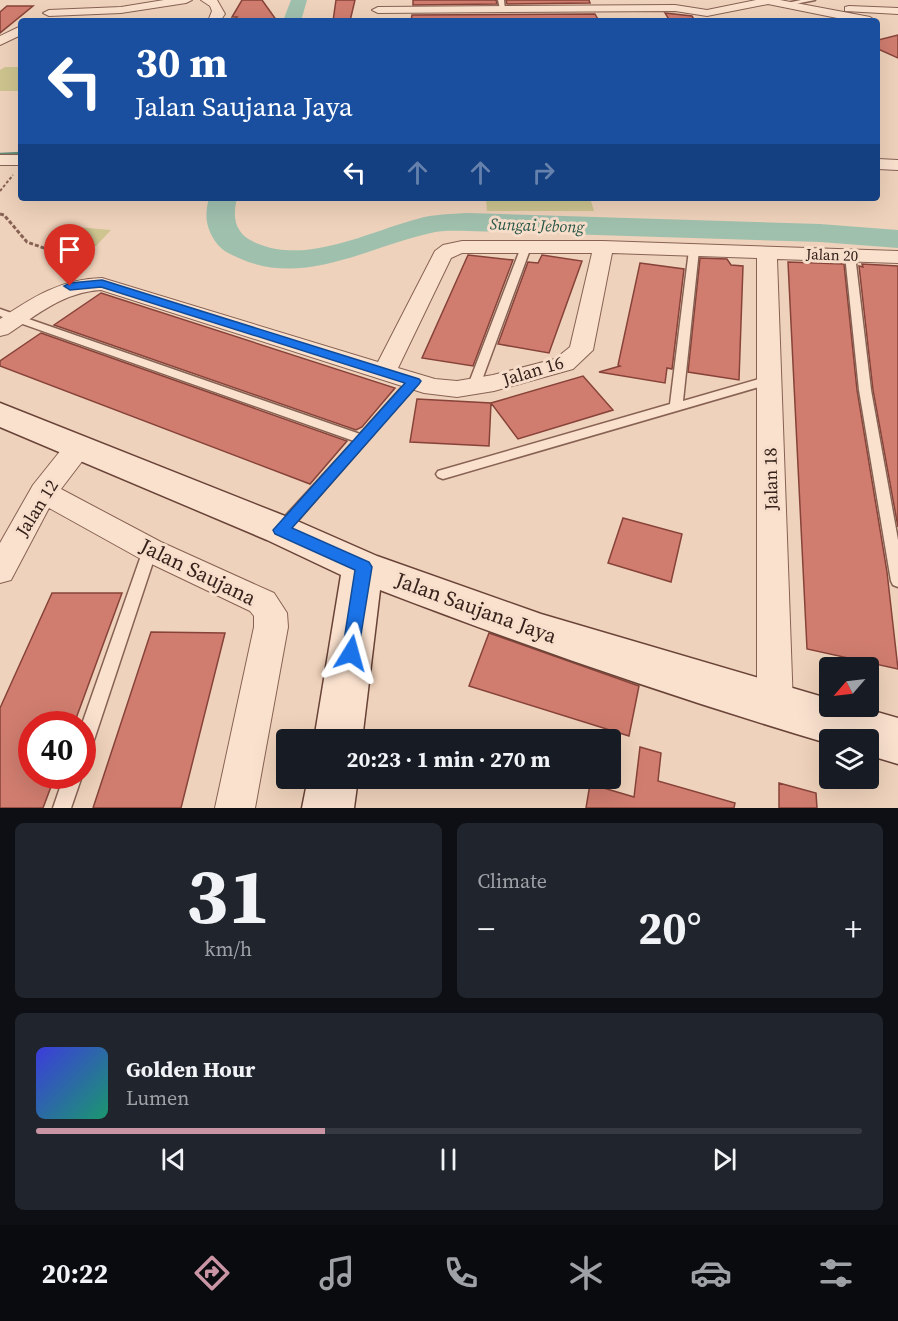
<!DOCTYPE html>
<meta charset="utf-8">
<style>
:root{--surface:#171b24;--page:#20242c;--text:#f1f3f6;--muted:#9ea1a6;--line:#363941;--accent:#c995a5}
body{margin:0;font-family:"Source Serif 4",serif;background:var(--page);color:var(--text);height:100vh;display:flex;flex-direction:column;font-size:22px;white-space:nowrap}
*{box-sizing:border-box;margin:0}
p{font-size:20px;color:var(--muted)}
.icon{flex:none;width:33px;height:33px;fill:none;stroke:currentColor;stroke-width:2;stroke-linecap:round;stroke-linejoin:round}
.map{position:relative;height:808px;overflow:hidden}
.drawer{display:flex;flex-direction:column;gap:15px;padding:15px;background:#0d0f14;flex:1}
.drawer>*{flex:none}
.banner{position:absolute;left:18px;top:18px;width:862px;height:183px;border-radius:6px;box-shadow:0 6px 24px #0002;background:#1a4fa0;color:#fff;overflow:hidden}
.needle{width:39px;rotate:242deg}
.controls{position:absolute;left:819px;top:657px;display:grid;gap:12px}
.controls a{display:grid;place-items:center;width:60px;height:60px;border-radius:6px;background:var(--surface);box-shadow:0 6px 24px #0002;font-size:30px}
.speed{position:absolute;left:18px;top:711px;display:flex;gap:12px;font-size:30px;font-weight:700;text-align:center}
.speed>*{display:grid;place-content:center;width:78px;height:78px;border-radius:50%;background:var(--surface);box-shadow:0 6px 24px #0002;line-height:1}
.speed .limit{border:9px solid #d22;background:#fff;color:#111}
.pin{position:absolute;display:grid;place-items:center;width:51px;height:51px;color:#fff;margin:-62px -26px;border-radius:50% 50% 50% 0;rotate:-45deg;box-shadow:0 0 6px #0007}
.pin .icon{rotate:45deg}
.me{position:absolute;width:66px;margin:-33px;rotate:8deg;stroke-linejoin:round;filter:drop-shadow(0 0 4px #0008)}
.turn{display:flex;align-items:center;gap:21px;height:126px;padding:0 18px;font-size:27px}
.turn .icon{width:78px;height:78px;stroke-width:2.5}
.turn b{display:block;font-size:42px;line-height:51px}
.lanes{display:flex;align-items:center;height:57px;padding:0 18px;background:#0003;justify-content:center;gap:30px;direction:ltr}
.lanes .off{opacity:.35}
.big{font-size:45px;font-weight:700;line-height:1.1}
.drawer .tile{flex:1;display:flex;flex-direction:column;justify-content:center;gap:9px;min-width:0;padding:0 21px;border-radius:9px;background:var(--page)}
.drawer .dial{align-items:center;gap:0}
.dial b{font-size:78px;line-height:1}
.song{display:flex;align-items:center;gap:18px}
.cover{width:72px;height:72px;border-radius:9px;background:linear-gradient(135deg,hsl(240 70% 55%),hsl(160 70% 35%))}
.played{height:6px;border-radius:3px;background:linear-gradient(90deg,var(--accent) 35%,var(--line) 35%)}
.keys{display:flex;justify-content:space-around;direction:ltr}
.heat{display:flex;justify-content:space-between;align-items:center;font-size:33px;direction:ltr}
.drawer .tiles{flex:1;display:grid;gap:15px;grid-template-columns:1fr 1fr}
.tile:last-child{grid-column:span 2}
.trip{position:absolute;left:276px;top:729px;width:345px;height:60px;border-radius:6px;background:var(--surface);box-shadow:0 6px 24px #0002;font-weight:700;line-height:60px;text-align:center}
.tab-bar{display:flex;height:96px;justify-content:space-around;align-items:center;background:#090b0e;color:var(--muted)}
.tab-bar .icon{width:42px;height:42px}
.tab-bar .active{color:var(--accent)}
.tab-bar b{font-size:27px;color:var(--text)}
.map>svg:first-child{display:block}
.green{fill:#cdc48f}
.lines{fill:none;stroke-linecap:round;stroke-linejoin:round}
.stream{stroke:#678d7a;stroke-width:4.5}
.river{fill:#a0c0ae;fill-rule:evenodd}
.building{fill:#d07d6f;stroke:#874339;stroke-width:1.5}
.lane-casing{stroke:#876254;stroke-width:3}
.street-casing{stroke:#876254;stroke-width:2}
.secondary-casing{stroke:#694338;stroke-width:3}
.path-far1{stroke:#876254;stroke-width:2;stroke-dasharray:3 2;stroke-linecap:butt}
.path{stroke:#876254;stroke-width:3;stroke-dasharray:4 2;stroke-linecap:butt}
.lane{fill:#fae1ce;fill-rule:evenodd}
.street{fill:#fae1ce;fill-rule:evenodd}
.secondary{fill:#fae1ce;fill-rule:evenodd}
.route{fill:#1a73e8;stroke:#114b97;stroke-width:1.5}
.labels{text-anchor:middle;stroke-width:6;stroke-linejoin:round;paint-order:stroke}
.far-street-label{font-size:15px;fill:#35201a;stroke:#f7decb}
.far-water-label{font-size:16px;font-style:italic;fill:#285647;stroke:#f7decb}
.street-label{font-size:18px;fill:#35201a;stroke:#f7decb}
.near-street-label{font-size:21px;fill:#35201a;stroke:#f7decb}
</style>
<div class="map">
<svg width="898" height="808" viewBox="0 0 898 808">
<rect width="100%" height="100%" fill="#efd2bb"/>
<path class="green" d="M5,67H21V91H0V70Z
M486,198H590L594,211H487Z
M64,226L111,230L96,246L48,242Z"/>
<g class="lines">
<path class="stream" d="M0,155L21,154"/>
<path class="river" d="M291,0H307L301,21H283Z
M209,198H237C232,219 235,234 256,243C307,265 368,232 417,219C434,214 451,214 468,213L820,224L898,230V248L820,242L468,231C456,231 443,230 431,233C370,246 305,287 241,259C232,255 224,252 218,245C206,230 204,216 209,198Z"/>
</g>
<path class="building" d="M242,0H262L277,21H234L237,17H232Z
M336,0H355L350,21H333Z
M413,0H496L497,4L413,5Z
M506,0H589L590,3L507,4Z
M7,6H33L0,33V12Z
M665,13L692,16L695,21H670Z
M595,14L599,21H411L412,15Z
M898,35V58L878,49V40Z
M468,255L513,260L473,366L422,358Z
M542,255L582,261L549,353L498,344L528,262L538,263Z
M700,258L727,259L731,265L743,266L739,380L688,372Z
M788,262L844,264L857,390L887,572L898,669L807,649Z
M640,263L684,269L672,369L667,368L665,383L599,372L620,366L618,365Z
M862,264L898,266V527L873,390L859,266L863,267Z
M101,293L395,388L362,427L356,430L54,325Z
M41,333L347,441L310,484L0,366V361Z
M583,376L613,410L518,439L491,403Z
M417,399L491,403L489,446L410,442Z
M623,518L682,534L671,582L608,563Z
M52,593H122L74,724H32V776H55L43,808H0V708Z
M151,632L225,633L181,808H93Z
M489,633L639,686L629,736L469,686Z
M640,747L661,753L658,781L735,803L734,808H586L590,784L634,797Z
M779,783L816,793L817,808H779Z"/>
<g class="lines">
<defs>
<path id="lane" d="M498,0H504L505,10L500,9Z
M801,0H815L785,6L782,4Z
M526,244L531,247L479,388L473,392L469,391L467,388L521,247Z
M694,247L699,250L683,401L769,376L775,380L773,383L443,479L438,477L436,474L438,471L670,404L689,250Z
M850,252L855,255L871,390L898,540V587L893,585L891,581L859,390L845,255Z
M0,309L360,434L410,378H418L420,381L287,533L282,534L277,533L275,529L277,525L354,441L0,316Z
M150,544L155,546L157,550L91,749L88,755L82,757V724L143,550L145,546Z
M64,776H82L71,808H53Z"/>
<path id="street" d="M164,0H192L186,3L121,13L49,16L43,13L49,10L121,7Z
M201,0H217L225,14L220,21H208L212,11L210,6Z
M756,0H780L870,17L876,21H852L768,4L707,16L675,11L378,13L372,10L378,7L675,5L707,10Z
M849,6L898,8V14L845,11V7Z
M21,26V35L0,45V36Z
M0,155H21V165H0Z
M878,159L898,160V170L878,169Z
M462,241H603L898,251V263L777,259L793,706L788,718L775,723L762,718L757,706V258L612,253L593,350L573,369L494,391L457,397L424,393L101,290C64,292 38,314 8,334L0,336V319C33,297 61,279 102,278L378,362L435,251L443,245ZM462,253H592L570,347L555,359L493,375L457,381L435,379L398,368L451,258Z
M79,438L89,440L93,447L61,489L161,542L274,593L287,613L288,627L255,808H215L254,627V616L250,611L139,558L49,508L11,580L0,583V543L33,485L69,440Z"/>
<path id="secondary" d="M0,403L295,520L377,556L541,614L830,699V706H856L898,718V764L868,755V740H830V744C678,699 528,647 380,590L362,740H314L341,575L267,540L0,427Z
M308,778H358L354,808H302Z"/>
</defs>
<use href="#lane" class="lane-casing"/>
<use href="#street" class="street-casing"/>
<use href="#secondary" class="secondary-casing"/>
<path class="path-far1" d="M0,191L13,175"/>
<path class="path" d="M0,214L4,215L27,242L72,258L77,263L76,272"/>
<use href="#lane" class="lane"/>
<use href="#street" class="street"/>
<use href="#secondary" class="secondary"/>
</g>
<path class="route" d="M102,280L419,379L421,381L419,384L292,528L369,562L372,567L357,659L351,661L344,659L342,653L355,570L275,534L273,530L405,383L101,287L70,290L64,286L70,283Z"/>
<g class="labels">
<g class="far-street-label">
<text transform="translate(832 255) rotate(2)" y="5">Jalan 20</text>
</g>
<g class="far-water-label">
<text transform="translate(537 225) rotate(2)" y="6">Sungai Jebong</text>
</g>
<g class="street-label">
<text transform="translate(533 371) rotate(-17)" y="6">Jalan 16</text>
<text transform="translate(771 479) rotate(-91)" y="6">Jalan 18</text>
<text transform="translate(37 508) rotate(-58)" y="6">Jalan 12</text>
</g>
<g class="near-street-label">
<text transform="translate(198 572) rotate(26)" y="7">Jalan Saujana</text>
<text transform="translate(476 608) rotate(20)" y="7">Jalan Saujana Jaya</text>
</g>
</g>
</svg>
<div class="controls">
<a><svg class="needle" viewBox="-14 -14 28 28"><path d="M0-13l5 13h-10z" fill="#e53935"/><path d="M0 13l5-13h-10z" fill="#9ea1a6"/></svg></a>
<a><svg class="icon" aria-label="layers" viewBox="0 0 24 24"><path d="M12 4l9 5-9 5-9-5zM3 14l9 5 9-5"/></svg></a>
</div>
<div class="speed"><div class="limit">40</div></div>
<div class="pin" style="left:70px;top:286px;background:#d93025"><svg class="icon" aria-label="arrive" viewBox="0 0 24 24"><path d="M6 21V4h12l-3 4 3 4H6"/></svg></div>
<svg class="me" style="left:351px;top:653px" viewBox="-20 -20 40 40"><path d="M0-17L14 15 0 8-14 15z" fill="#1a73e8" stroke="#fff" stroke-width="4"/></svg>
<div class="trip">20:23 · 1 min · 270 m</div>
<div class="banner">
<div class="turn"><svg class="icon" aria-label="left" viewBox="0 0 24 24"><path d="M17 20v-9H6M10 6l-5 5 5 5"/></svg><div><b>30 m</b>Jalan Saujana Jaya</div></div>
<div class="lanes"><svg class="icon" aria-label="left" viewBox="0 0 24 24"><path d="M17 20v-9H6M10 6l-5 5 5 5"/></svg><svg class="icon off" aria-label="ahead" viewBox="0 0 24 24"><path d="M12 20V5M6 11l6-6 6 6"/></svg><svg class="icon off" aria-label="ahead" viewBox="0 0 24 24"><path d="M12 20V5M6 11l6-6 6 6"/></svg><svg class="icon off" aria-label="right" viewBox="0 0 24 24"><path d="M7 20v-9h11M14 6l5 5-5 5"/></svg></div>
</div>
</div>
<section class="drawer">
<div class="tiles">
<div class="tile dial"><b>31</b><p>km/h</p></div>
<div class="tile"><p>Climate</p>
<div class="heat"><a>−</a><b class="big">20°</b><a>+</a></div>
</div>
<div class="tile">
<div class="song"><i class="cover"></i><div><b>Golden Hour</b><p>Lumen</p></div></div>
<div class="played"></div>
<div class="keys"><svg class="icon" aria-label="previous" viewBox="0 0 24 24"><path d="M18 5L8 12l10 7zM5 5v14"/></svg><svg class="icon" aria-label="pause" viewBox="0 0 24 24"><path d="M8 5v14M16 5v14"/></svg><svg class="icon" aria-label="next" viewBox="0 0 24 24"><path d="M6 5l10 7-10 7zM19 5v14"/></svg></div>
</div>
</div>
</section>
<nav class="tab-bar">
<b>20:22</b>
<svg class="icon active" aria-label="directions" viewBox="0 0 24 24"><path d="M12 3l9 9-9 9-9-9zM9 14v-3h6M13 9l2 2-2 2"/></svg>
<svg class="icon" aria-label="music" viewBox="0 0 24 24"><path d="M9 18V5l10-2v13"/><circle cx="6" cy="18" r="3"/><circle cx="16" cy="16" r="3"/></svg>
<svg class="icon" aria-label="phone" viewBox="0 0 24 24"><path d="M5 4h4l2 5-3 2q2 4 5 5l2-3 5 2v4C11 20 4 13 5 4z"/></svg>
<svg class="icon" aria-label="climate" viewBox="0 0 24 24"><path d="M12 3v18M4 7l16 10M4 17L20 7"/></svg>
<svg class="icon" aria-label="car" viewBox="0 0 24 24"><path d="M5 17H2v-5l4-1 3-4h7l3 4 3 1v5h-3M9 17h6M6 11h13"/><circle cx="7" cy="17" r="2"/><circle cx="17" cy="17" r="2"/></svg>
<svg class="icon" aria-label="filters" viewBox="0 0 24 24"><path d="M4 7h16M4 17h16"/><circle cx="9" cy="7" r="2"/><circle cx="15" cy="17" r="2"/></svg>
</nav>
